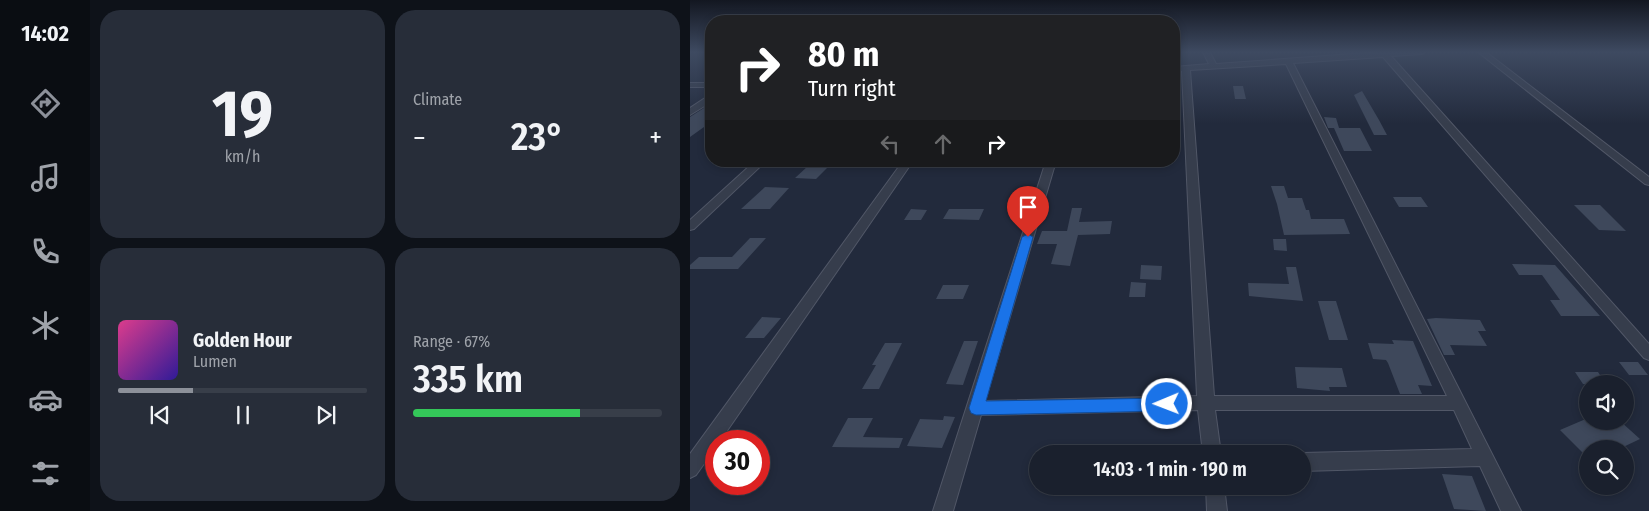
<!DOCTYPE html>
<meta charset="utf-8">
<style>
:root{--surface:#1a202d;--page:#272d39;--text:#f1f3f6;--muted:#9fa3aa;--line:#383e49;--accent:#8c9099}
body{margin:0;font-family:"Fira Sans Condensed",sans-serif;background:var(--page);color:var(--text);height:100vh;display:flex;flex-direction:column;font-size:19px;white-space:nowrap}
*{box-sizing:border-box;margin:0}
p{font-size:16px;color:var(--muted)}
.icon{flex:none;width:28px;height:28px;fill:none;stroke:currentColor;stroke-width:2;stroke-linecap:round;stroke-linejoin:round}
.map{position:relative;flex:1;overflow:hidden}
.details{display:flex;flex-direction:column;gap:10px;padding:10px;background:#0e1219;width:600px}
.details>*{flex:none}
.top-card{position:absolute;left:15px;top:15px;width:475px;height:152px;border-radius:20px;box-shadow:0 2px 8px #0003,0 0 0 1px var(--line);background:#202124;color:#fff;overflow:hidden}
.fabs{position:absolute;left:889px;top:375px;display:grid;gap:10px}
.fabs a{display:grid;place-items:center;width:55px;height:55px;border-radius:50%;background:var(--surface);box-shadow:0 2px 8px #0003,0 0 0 1px var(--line);font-size:25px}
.speed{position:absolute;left:15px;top:430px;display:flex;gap:10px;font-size:25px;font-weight:700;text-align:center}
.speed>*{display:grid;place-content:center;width:65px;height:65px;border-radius:50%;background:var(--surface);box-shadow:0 2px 8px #0003,0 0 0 1px var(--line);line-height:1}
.speed .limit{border:8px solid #d22;background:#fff;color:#111}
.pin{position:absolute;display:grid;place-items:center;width:42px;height:42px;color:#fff;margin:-51px -21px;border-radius:50% 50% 50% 0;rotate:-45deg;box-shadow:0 0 5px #0007}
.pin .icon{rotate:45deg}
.me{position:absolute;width:55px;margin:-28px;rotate:269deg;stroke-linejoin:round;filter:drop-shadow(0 0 4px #0008)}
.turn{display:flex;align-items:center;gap:18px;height:105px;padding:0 20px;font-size:22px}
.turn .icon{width:65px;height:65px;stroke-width:2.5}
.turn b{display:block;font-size:35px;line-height:42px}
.lanes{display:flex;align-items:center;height:48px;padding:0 20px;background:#0003;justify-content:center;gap:25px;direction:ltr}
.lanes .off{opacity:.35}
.big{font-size:38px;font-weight:600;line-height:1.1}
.details .widget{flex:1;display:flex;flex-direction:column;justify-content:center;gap:8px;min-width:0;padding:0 18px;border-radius:20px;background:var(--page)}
.details .dial{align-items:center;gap:0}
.dial b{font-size:65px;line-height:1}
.song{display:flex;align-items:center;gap:15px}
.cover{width:60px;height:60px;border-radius:8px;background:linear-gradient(135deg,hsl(330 70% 55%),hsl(250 70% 35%))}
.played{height:5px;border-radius:2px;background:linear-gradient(90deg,var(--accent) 30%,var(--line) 30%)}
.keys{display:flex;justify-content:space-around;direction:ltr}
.heat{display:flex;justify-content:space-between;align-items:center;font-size:28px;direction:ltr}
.charge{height:8px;border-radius:4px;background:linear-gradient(90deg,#34c759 67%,var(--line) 0)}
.details .tiles{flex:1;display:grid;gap:10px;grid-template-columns:repeat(2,1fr)}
.trip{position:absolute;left:339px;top:445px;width:282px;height:50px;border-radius:25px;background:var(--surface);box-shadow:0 2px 8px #0003,0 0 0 1px var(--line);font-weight:600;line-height:50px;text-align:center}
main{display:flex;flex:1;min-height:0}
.menu{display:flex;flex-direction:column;width:90px;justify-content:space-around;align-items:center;background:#0a0d12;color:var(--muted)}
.menu .icon{width:35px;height:35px}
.menu .on{color:var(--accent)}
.menu b{font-size:22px;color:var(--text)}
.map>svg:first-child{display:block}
.building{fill:#3e485b}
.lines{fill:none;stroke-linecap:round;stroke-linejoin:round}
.minor-casing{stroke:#515767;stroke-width:2}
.minor{fill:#363d4c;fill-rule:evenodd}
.route{fill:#1a73e8;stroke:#114b97}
</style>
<main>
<nav class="menu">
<b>14:02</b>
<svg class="icon on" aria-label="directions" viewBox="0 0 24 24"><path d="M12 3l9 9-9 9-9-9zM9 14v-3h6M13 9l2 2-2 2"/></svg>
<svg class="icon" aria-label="music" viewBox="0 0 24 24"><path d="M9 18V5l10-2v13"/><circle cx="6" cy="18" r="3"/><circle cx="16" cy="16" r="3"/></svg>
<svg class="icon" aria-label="phone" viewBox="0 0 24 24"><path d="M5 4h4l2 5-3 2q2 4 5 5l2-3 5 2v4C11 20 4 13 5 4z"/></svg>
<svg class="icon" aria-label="climate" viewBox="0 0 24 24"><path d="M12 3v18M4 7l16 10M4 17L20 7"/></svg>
<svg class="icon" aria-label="car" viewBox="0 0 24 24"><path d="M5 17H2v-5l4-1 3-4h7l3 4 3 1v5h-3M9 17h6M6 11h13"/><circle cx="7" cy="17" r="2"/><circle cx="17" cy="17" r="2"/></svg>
<svg class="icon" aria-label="filters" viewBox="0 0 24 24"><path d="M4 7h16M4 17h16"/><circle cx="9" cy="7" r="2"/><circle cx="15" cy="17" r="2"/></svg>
</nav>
<section class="details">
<div class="tiles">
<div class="widget dial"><b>19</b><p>km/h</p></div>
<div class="widget"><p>Climate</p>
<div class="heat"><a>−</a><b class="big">23°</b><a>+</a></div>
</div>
<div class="widget">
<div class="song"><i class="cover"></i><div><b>Golden Hour</b><p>Lumen</p></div></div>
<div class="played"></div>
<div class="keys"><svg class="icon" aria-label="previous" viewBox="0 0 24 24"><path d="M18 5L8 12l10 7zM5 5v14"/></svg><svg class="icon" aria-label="pause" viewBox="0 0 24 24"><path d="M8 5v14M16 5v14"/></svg><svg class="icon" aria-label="next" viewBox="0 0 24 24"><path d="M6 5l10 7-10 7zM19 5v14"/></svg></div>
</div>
<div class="widget"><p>Range · 67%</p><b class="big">335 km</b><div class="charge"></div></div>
</div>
</section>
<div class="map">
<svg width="959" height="511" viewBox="0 0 959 511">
<rect width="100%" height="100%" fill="#222a3c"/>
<path class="building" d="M543,86H553L556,99H545Z
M672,91L689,120L697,135H684L664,95Z
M14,108L21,109V122L0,137V117Z
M634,117L646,118L649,128H670L682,151H654L644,128H638Z
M118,166L138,167L126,179L105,178Z
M581,186H594L598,198H612L616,210H619L621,219H654L660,234L594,235L587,204Z
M75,187L99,188L80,209H51Z
M703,197H731L738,207H709Z
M884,205H910L936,231L909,230Z
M382,208H392L389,222L422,221L420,234L388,235L380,266L361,264L367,244H347L352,231H377Z
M221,209L237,210L231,220H214Z
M259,209H294L289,220L253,219Z
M60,238H76L48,269H0V265L9,257H42Z
M583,239H596L597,251L584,250Z
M822,264L865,265L910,316H871L860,300H870L852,275H829Z
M451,265L472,266L471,280L450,279Z
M596,267H606L613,301L559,296L558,283L599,284Z
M441,282L456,283L455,297H439Z
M253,285H279L273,299H246Z
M628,301H646L658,340H639Z
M72,317L91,318L74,338H55Z
M746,318L790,320L796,331H788L797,346L760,345L765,355H754L737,319Z
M702,340L723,341L742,386L728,385L732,394H710L698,363L696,360L683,359L678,343L704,344Z
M274,341H288L273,385L256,384Z
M195,343H212L189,389H172L186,365H182Z
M929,362H948L958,375H939Z
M605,367L652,368L657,387H639L640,391L607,388Z
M885,372H908L916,384H893Z
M254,416L265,417L252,448L217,446L230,419L253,420Z
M158,418H183L173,437L213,438L209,448L142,447Z
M898,418V421H930L950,439L929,449H898V458L870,430Z
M752,474L782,476L796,511L764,509Z"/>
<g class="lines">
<defs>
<path id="minor" d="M513,52H520L526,64L690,52H735L732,54L701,56L959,344V360L954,358L693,57L603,63L831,511H811L790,466L612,471V453L782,449L764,410H525L531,454H513L508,410L291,415L263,511H243L356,161H366L295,401L507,396L492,71H484V67L519,64ZM596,64L757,396H524L500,70Z
M788,52H796L959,177V185L955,184Z
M0,83H21V87H0Z
M18,96H21V102L0,115V108Z
M65,161H76L4,229L0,230V220Z
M213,161H223L30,441H26V447L6,475L0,478V454Z
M516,486H534L537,511H517Z"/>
</defs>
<use href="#minor" class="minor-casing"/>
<use href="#minor" class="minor"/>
</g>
<linearGradient id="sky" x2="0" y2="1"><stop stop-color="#131721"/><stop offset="0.42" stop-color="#3e4a61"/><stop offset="1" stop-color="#3e4a61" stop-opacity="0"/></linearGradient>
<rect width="959" height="124" fill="url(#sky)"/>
<path class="route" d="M338,234L343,237L296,401L477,398L483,399L485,404L483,409L477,411L286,415L281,413L279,408L332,237Z"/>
</svg>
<div class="fabs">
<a><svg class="icon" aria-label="sound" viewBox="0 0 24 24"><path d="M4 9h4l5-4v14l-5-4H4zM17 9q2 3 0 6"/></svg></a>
<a><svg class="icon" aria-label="search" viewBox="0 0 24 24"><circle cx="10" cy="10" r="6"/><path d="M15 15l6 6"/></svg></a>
</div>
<div class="speed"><div class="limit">30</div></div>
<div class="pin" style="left:338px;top:237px;background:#d93025"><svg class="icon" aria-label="arrive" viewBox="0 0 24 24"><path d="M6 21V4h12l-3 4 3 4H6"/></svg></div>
<svg class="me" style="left:477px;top:404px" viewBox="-20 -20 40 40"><circle r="17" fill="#1a73e8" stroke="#fff" stroke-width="3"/><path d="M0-11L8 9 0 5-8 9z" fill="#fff"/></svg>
<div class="trip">14:03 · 1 min · 190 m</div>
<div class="top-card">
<div class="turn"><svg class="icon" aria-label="right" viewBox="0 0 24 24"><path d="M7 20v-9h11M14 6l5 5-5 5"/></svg><div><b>80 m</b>Turn right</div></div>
<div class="lanes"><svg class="icon off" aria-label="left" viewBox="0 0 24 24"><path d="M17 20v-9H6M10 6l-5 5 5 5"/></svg><svg class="icon off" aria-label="ahead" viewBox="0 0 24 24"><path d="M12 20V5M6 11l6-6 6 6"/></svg><svg class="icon" aria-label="right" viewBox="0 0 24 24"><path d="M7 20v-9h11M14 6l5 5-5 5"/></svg></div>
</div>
</div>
</main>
